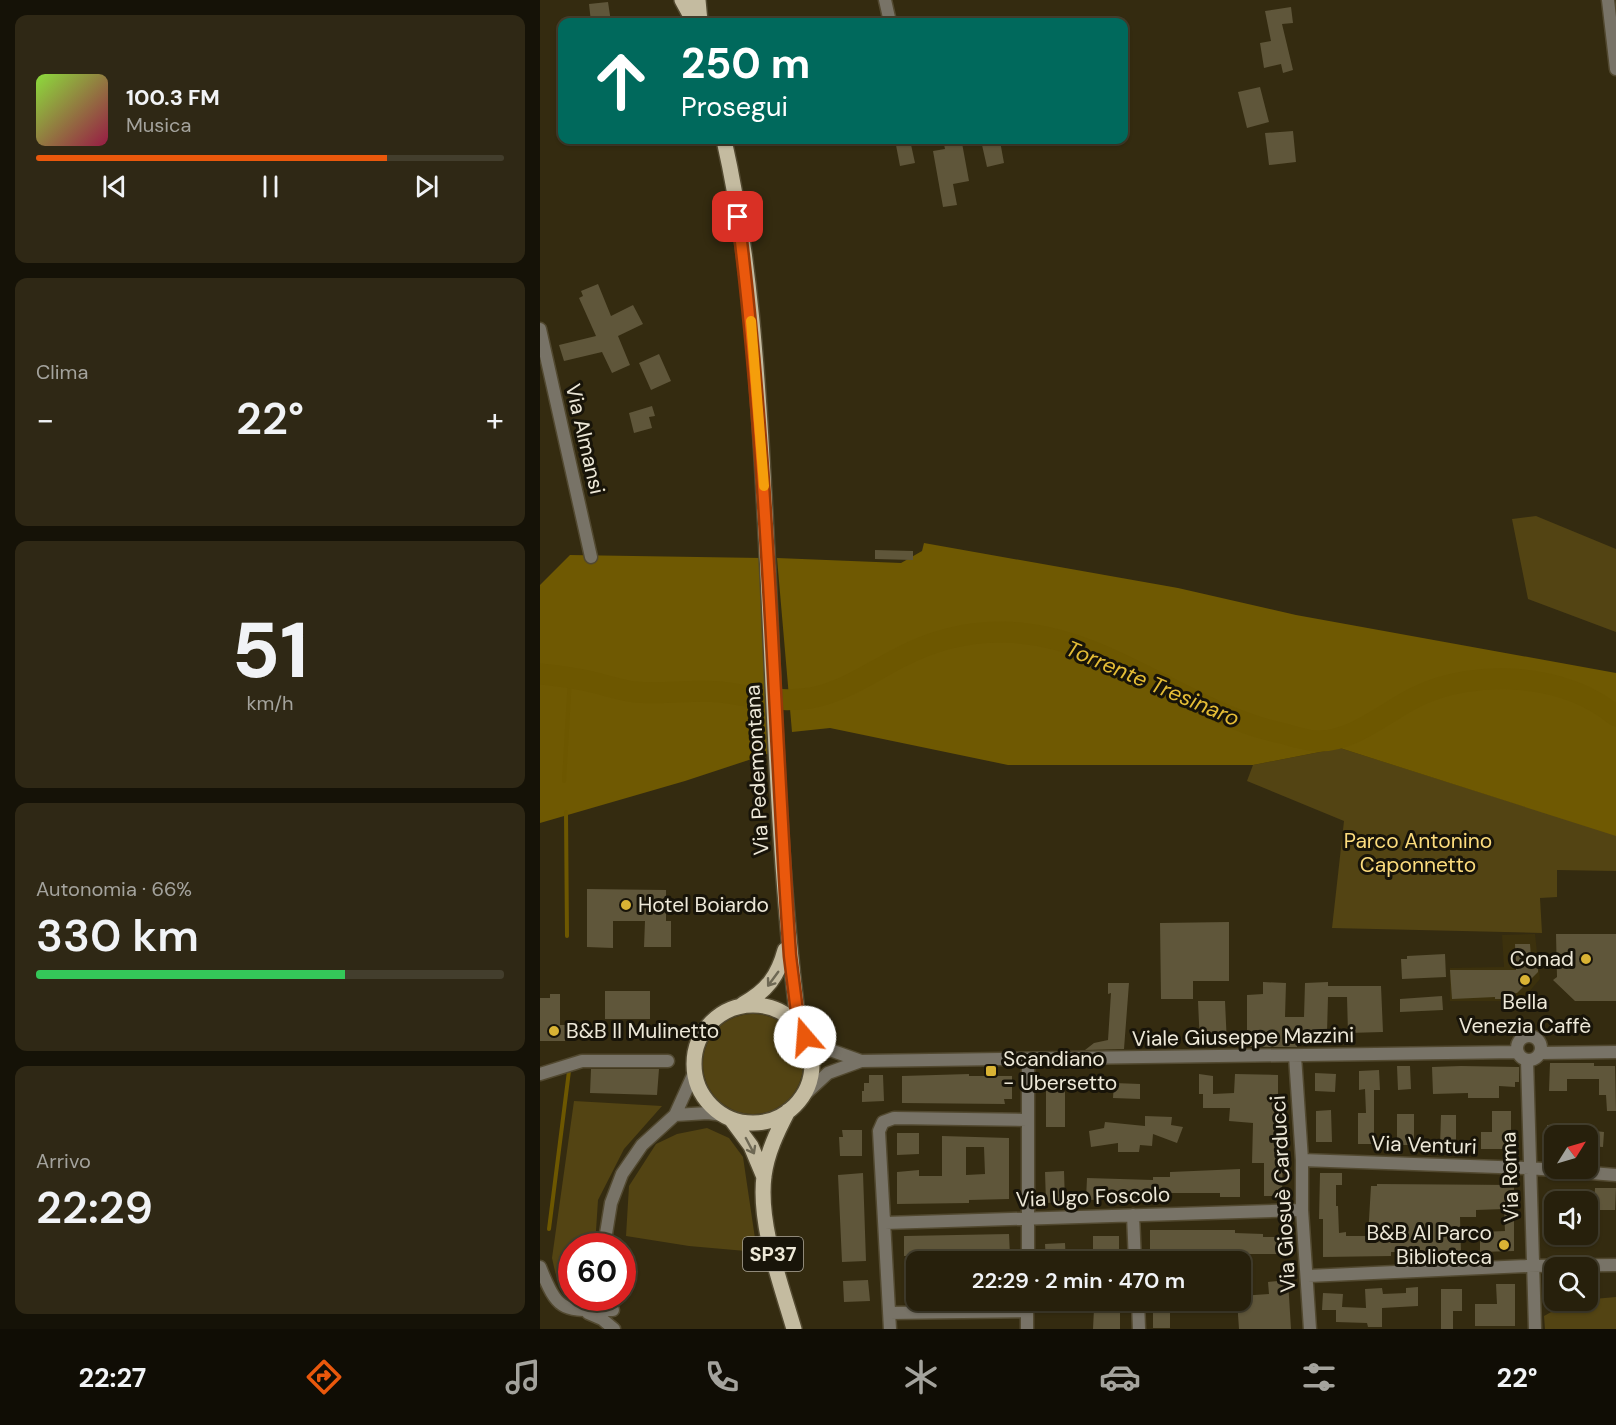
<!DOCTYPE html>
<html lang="it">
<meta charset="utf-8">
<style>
:root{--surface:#27200c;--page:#2f2815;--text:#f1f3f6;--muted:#a4a39d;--line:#433e2d;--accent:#ea580c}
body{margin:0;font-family:"DM Sans",sans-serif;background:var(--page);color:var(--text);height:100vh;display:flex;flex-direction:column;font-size:22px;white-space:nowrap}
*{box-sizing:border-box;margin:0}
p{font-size:20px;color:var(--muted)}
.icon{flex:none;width:33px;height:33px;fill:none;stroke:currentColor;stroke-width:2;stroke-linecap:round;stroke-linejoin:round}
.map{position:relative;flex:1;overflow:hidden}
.panel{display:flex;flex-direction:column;gap:15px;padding:15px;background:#151207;width:540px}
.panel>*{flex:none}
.guide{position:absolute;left:18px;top:18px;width:570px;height:126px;border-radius:12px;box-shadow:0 2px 4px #0004,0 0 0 2px var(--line);background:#00695c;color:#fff;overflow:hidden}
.needle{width:39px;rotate:53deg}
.tools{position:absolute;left:1004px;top:1125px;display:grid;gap:12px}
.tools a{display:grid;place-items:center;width:54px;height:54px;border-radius:12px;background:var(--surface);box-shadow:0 2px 4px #0004,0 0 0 2px var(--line);font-size:30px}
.speed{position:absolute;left:18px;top:1233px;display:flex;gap:12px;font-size:30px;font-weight:700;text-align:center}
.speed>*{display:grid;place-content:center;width:78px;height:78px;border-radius:50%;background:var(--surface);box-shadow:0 2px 4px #0004,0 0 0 2px var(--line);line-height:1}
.speed .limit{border:9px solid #d22;background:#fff;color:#111}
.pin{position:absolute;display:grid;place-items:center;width:51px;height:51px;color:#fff;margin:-26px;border-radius:12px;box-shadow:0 3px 9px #0006}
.me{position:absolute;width:66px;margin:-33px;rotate:342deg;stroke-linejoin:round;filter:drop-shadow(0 0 4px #0008)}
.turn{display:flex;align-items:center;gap:21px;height:126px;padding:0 24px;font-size:27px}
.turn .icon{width:78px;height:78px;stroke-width:2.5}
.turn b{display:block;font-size:42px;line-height:51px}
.big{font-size:45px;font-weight:600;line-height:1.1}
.panel .card{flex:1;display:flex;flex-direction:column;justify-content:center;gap:9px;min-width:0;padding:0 21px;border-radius:12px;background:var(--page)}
.panel .dial{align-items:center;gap:0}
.dial b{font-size:78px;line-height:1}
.song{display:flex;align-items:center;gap:18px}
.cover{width:72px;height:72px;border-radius:9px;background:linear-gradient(135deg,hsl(90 70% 55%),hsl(340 70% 35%))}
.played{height:6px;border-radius:3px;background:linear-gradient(90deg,var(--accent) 75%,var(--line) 75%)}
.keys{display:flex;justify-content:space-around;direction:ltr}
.heat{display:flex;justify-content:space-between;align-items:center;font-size:33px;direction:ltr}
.charge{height:9px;border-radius:4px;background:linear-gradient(90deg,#34c759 66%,var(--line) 0)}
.trip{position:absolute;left:366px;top:1251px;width:345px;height:60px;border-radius:12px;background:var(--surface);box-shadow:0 2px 4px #0004,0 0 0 2px var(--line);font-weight:600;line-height:60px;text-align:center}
.tab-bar{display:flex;height:96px;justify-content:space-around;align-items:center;background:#100d05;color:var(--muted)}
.tab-bar .icon{width:42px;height:42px}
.tab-bar .selected{color:var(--accent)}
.tab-bar b{font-size:27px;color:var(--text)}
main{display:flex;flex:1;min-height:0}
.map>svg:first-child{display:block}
.built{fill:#3c310d}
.green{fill:#534413}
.forest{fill:#6f5902}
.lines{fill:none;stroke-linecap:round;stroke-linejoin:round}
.stream{stroke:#6d5700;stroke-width:4}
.river{stroke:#6d5700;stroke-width:21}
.building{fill:#5f563a;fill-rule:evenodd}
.minor-casing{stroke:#524930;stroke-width:15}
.major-casing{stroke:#524930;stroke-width:18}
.minor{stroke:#787367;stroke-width:12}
.major{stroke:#c4bba0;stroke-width:15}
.oneway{stroke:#6e6854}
.route-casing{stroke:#983908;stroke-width:15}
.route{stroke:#ea580c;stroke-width:10}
.slow{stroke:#f59e0b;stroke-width:10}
.poi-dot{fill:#d9b334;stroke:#181409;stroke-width:2}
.labels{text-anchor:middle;stroke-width:6;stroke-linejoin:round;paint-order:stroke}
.shield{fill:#181409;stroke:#ada89a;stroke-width:1.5}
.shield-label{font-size:20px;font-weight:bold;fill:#ede8d8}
.street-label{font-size:21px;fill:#ede8d8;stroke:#181409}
.park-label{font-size:21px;fill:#fcdc7d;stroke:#181409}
.poi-label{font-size:21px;fill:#ede8d8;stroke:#181409;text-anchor:start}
.water-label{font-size:22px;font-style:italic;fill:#e5bd36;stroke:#181409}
</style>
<main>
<section class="panel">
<div class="card">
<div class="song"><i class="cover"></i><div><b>100.3 FM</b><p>Musica</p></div></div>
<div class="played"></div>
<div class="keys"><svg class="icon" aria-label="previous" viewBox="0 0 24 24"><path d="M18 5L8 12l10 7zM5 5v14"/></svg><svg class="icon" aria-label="pause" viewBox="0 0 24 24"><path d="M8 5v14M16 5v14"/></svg><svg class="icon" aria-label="next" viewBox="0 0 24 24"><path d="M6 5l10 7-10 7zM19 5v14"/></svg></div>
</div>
<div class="card"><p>Clima</p>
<div class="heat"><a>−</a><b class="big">22°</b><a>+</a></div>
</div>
<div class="card dial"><b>51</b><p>km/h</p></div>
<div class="card"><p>Autonomia · 66%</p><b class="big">330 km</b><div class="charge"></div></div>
<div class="card"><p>Arrivo</p><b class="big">22:29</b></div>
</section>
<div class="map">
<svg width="1076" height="1329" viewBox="0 0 1076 1329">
<rect width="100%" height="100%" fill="#342b10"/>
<path class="built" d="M995,934L1000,979L981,1001H910V968L964,967L962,935Z"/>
<path class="green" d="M996,516L1076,549V632L988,599L972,519Z
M800,748L1076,835V871L1017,870V897L1000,898L1002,933L792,928L804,821L707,781L713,765Z
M163 1064a50 50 0 1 1 100 0a50 50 0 1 1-100 0Z
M34,1101L122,1106L84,1149L58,1200L55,1246H32V1298H42L34,1301C19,1296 15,1271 12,1258Z
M167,1128L189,1138L203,1157L217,1252L149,1246L86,1236L89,1186L116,1144L137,1134Z
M1076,1297V1329H1005L1004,1316L1031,1301Z"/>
<path class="forest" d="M384,543L638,588L756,615L1076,673V836L800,748L713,765H468L290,728L252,732L237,558L361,563L382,551Z
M30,555L222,558L230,753L145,781L0,823V585Z"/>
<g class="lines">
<path class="stream" d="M24,781L30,678
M26,812L27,936
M9,1229L29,1071"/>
<path class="river" d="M0,674C19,676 38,678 56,683C69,686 82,691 95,692C124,695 152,689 180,692C213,696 237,703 271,698C303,692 330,673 359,658C397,638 437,629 480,633C576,642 651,715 745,734C755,737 768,741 778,741C813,742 847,711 876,697C936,668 1024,673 1076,716"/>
</g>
<path class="building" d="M68,2L71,22H51L49,4Z
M751,7L753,23L742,24L753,70L743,73L741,64L724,68L720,43L731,41L725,11Z
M720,87L729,122L707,128L698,92Z
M753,131L756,162L729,165L725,133Z
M355,140H370L375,163L360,166Z
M403,140H416L417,143H422L429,181L413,184L417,205L403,207L393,151L405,149Z
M460,141L464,163L447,167L442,145Z
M58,284L71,316L93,305L103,324L78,336L90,365L72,373L62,352L24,361L19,345L56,336L39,298L43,296L41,291Z
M119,354L131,381L111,390L99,363Z
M112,406L115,416L109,417L112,428L94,433L89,413Z
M335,550L373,551V560L335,559Z
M47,889L126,890V921H131V947H104L105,921H73V948L47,947Z
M689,922V981H653V999H621L620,923Z
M1016,934H1076V1001H1035L1013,980L1017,977Z
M975,944H990L991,957L998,956V972L977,993L966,994V999H955V997L912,999L910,970H976Z
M905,954L906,977L862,979L861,959H867V956Z
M723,982L746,983L745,1017H764L765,983L788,982V986H841L843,1032L808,1033L807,997H788L787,1033H757V1047H707V995L723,994Z
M568,983H589L584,1049L545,1050L554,1043L568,1040L571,993L568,994Z
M65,991H110V1019H65Z
M10,994H20V1025H25V1041H0V998H10Z
M902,996L903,1010L860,1012V999Z
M658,1001H685L687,1045H660Z
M1010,1063H1054V1066H1075L1076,1111H1067L1066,1095H1059V1079H1027V1091H1009Z
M857,1066H870L871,1089L858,1090Z
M921,1066L979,1067V1082H975V1087L959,1086V1098H928V1093L893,1094L892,1067Z
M51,1069H119L117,1095L50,1093Z
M839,1070L840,1090H834V1144H818V1113H826L825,1089L819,1090V1071Z
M775,1073L796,1074L795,1092L775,1091Z
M429,1074V1076H472V1099H464L465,1104L362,1103V1076Z
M659,1074L673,1076V1094L694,1093L695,1074L738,1075V1109L744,1110L742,1196H724V1163H712L713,1123L689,1121L690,1108H663V1094H659Z
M329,1075H343L344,1101L322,1102V1091H324V1083H329Z
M574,1083L600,1084V1099L573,1098Z
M506,1088H525V1127H506Z
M791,1110L792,1142H776V1111Z
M952,1111H971V1149H941V1132H952Z
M857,1114H874V1145H857Z
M901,1115H916V1147H900Z
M605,1116L632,1117L631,1125L643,1127L637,1143L613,1134L612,1146L600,1145L599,1152H578V1143L551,1147L549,1131L564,1128L565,1122L605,1126Z
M1026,1124V1136H1007V1125Z
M302,1130H322V1156H300L299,1137H303Z
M1047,1130L1064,1132L1063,1147L1047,1146Z
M357,1133H379V1154L357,1155Z
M402,1136L469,1138V1199L429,1200V1203L357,1204V1172L379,1170V1176H402ZM426,1147H444L445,1174L426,1175Z
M700,1169V1197H680V1193H631L632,1198L546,1200L547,1178L613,1180V1177H630V1172Z
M524,1171L525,1202L506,1203L505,1172Z
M323,1173L326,1261L302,1262L298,1175Z
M780,1173H802V1185H796V1206H798L799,1233L806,1232V1236H828L831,1186H837V1184L974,1185V1251L940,1252V1232L965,1231L964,1209L936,1210V1217H920L921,1253L875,1254V1252H851V1256L783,1257V1219H779Z
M1055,1188H1076L1075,1210H1054Z
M610,1230H695V1233L723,1234V1237H745V1254H694V1262H663V1253H610Z
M469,1234L470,1256H443V1252L424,1253V1255L364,1256V1236Z
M1010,1234H1035V1245H1010Z
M553,1236H579V1256L553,1255Z
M525,1243L526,1262H506L505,1244Z
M365,1275H376V1296L366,1297Z
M328,1280L330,1301L304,1302L303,1281Z
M748,1280L751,1329H699L697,1300H700V1296L729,1294L728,1282Z
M956,1284H975V1326H935V1304H957Z
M878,1287V1306L842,1308V1327H828L827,1323L796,1322V1310H782L783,1293L803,1294L802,1307L826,1308L825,1289L842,1288L843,1294L866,1293V1288Z
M901,1289H922V1311H913V1329H901Z
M554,1309L580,1310V1329H553Z
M613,1309H630V1328H613Z"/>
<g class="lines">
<defs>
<path id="minor" d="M345,0L350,22
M1068,0L1076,69
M0,329L51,557
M977 1048a12 12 0 1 1 24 0a12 12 0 1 1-24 0Z
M265,1037L293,1051L321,1061
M1000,1053L1076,1052
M755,1056L762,1160V1210L770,1329
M987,1060L995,1329
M0,1074L42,1061H128
M262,1097L288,1073L321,1061L977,1052
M135,1115L168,1113L183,1115
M762,1160L989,1168L1076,1175
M593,1215L595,1262
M345,1223L762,1210
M64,1246L71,1203L82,1174L102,1145L135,1115L154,1073
M488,1262V1060
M0,1267C19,1315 24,1310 73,1310
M768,1276L987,1266L1076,1265
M487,1300V1329
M598,1300L599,1329
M48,1313L62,1319L74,1329
M349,1313L487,1311
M350,1329L339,1131L343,1122L354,1118L487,1120"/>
<path id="major" d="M142,0L154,22
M158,0L160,22
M184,140C210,254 218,377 224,495C234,672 236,851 259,1028
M203,1004C227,991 238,976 245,950
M154 1064a59 59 0 1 1 118 0a59 59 0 1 1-118 0Z
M248,1111C237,1132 227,1153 224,1176C218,1224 241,1284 254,1329
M191,1119L211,1146L224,1177"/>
</defs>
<use href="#minor" class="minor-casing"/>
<use href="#major" class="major-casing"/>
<use href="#minor" class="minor"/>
<use href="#major" class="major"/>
</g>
<defs><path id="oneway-shaft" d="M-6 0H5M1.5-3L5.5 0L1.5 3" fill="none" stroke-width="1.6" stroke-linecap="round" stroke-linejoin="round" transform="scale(1.5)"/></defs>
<g class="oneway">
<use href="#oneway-shaft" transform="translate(233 979) rotate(126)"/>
<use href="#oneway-shaft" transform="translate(210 1146) rotate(62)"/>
</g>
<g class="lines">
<defs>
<path id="route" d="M198,217C229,462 233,709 250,956L259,1028L265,1037"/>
</defs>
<use href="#route" class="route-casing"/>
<use href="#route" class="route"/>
<path class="slow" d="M211,321L224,486"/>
</g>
<g class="poi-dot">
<circle cx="86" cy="905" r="6"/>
<circle cx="1046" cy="959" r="6"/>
<circle cx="985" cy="980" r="6"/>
<circle cx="14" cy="1031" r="6"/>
<rect x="445" y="1065" width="12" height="12" rx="3"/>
<circle cx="964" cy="1245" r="6"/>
</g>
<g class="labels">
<rect class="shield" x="203" y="1237" width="60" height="34" rx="4.5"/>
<g class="shield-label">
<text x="233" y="1261">SP37</text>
</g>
<g class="street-label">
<text transform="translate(45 439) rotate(77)" y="7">Via Almansi</text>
<text transform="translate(217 770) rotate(-93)" y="7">Via Pedemontana</text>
<text transform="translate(703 1037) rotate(-1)" y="7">Viale Giuseppe Mazzini</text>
<text transform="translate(884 1145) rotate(2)" y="7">Via Venturi</text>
<text transform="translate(970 1177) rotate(-92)" y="7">Via Roma</text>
<text transform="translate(743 1194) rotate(-93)" y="7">Via Giosuè Carducci</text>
<text transform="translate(553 1197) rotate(-2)" y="7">Via Ugo Foscolo</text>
</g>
<g class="park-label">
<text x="878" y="848">Parco Antonino<tspan x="878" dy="24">Caponnetto</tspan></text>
</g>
<g class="poi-label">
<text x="98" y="912">Hotel Boiardo</text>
<text x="1034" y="966" text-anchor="end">Conad</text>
<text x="985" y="1009" text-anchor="middle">Bella<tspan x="985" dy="24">Venezia Caffè</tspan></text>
<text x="26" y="1038">B&amp;B Il Mulinetto</text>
<text x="463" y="1066">Scandiano<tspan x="463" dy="24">- Ubersetto</tspan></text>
<text x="952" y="1240" text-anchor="end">B&amp;B Al Parco<tspan x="952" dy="24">Biblioteca</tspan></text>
</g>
<g class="water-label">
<text transform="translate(613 683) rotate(23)" y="8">Torrente Tresinaro</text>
</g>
</g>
</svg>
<div class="tools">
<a><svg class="needle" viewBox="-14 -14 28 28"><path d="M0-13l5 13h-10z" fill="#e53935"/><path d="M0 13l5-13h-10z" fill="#a4a39d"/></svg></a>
<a><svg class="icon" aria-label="sound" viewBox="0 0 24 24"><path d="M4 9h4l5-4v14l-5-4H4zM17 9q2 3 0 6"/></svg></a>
<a><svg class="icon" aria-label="search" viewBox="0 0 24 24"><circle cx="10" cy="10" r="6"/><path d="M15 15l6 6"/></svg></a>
</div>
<div class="speed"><div class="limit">60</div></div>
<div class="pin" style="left:198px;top:217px;background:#d93025"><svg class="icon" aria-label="arrive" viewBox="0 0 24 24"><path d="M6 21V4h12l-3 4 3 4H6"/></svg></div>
<svg class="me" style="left:265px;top:1037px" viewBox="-20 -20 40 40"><circle r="19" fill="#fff"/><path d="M0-13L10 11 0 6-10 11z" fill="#ea580c"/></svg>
<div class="trip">22:29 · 2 min · 470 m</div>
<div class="guide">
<div class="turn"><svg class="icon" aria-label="ahead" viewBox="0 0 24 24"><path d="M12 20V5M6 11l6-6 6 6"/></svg><div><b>250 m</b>Prosegui</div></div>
</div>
</div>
</main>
<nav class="tab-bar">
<b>22:27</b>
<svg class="icon selected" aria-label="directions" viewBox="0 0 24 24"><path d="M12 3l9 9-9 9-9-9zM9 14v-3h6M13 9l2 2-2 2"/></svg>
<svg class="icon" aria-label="music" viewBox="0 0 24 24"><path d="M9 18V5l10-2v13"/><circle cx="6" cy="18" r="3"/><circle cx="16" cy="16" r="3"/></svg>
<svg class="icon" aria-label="phone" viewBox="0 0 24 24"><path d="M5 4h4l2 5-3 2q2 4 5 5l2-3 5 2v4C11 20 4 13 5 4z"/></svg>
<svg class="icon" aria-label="climate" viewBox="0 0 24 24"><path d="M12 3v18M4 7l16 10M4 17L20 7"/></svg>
<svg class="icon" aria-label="car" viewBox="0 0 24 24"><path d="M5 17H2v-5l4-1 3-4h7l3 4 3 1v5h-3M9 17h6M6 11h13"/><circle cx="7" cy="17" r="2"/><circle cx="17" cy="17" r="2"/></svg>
<svg class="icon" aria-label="filters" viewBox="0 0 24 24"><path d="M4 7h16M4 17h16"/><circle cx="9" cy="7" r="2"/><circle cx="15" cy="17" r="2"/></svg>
<b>22°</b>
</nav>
